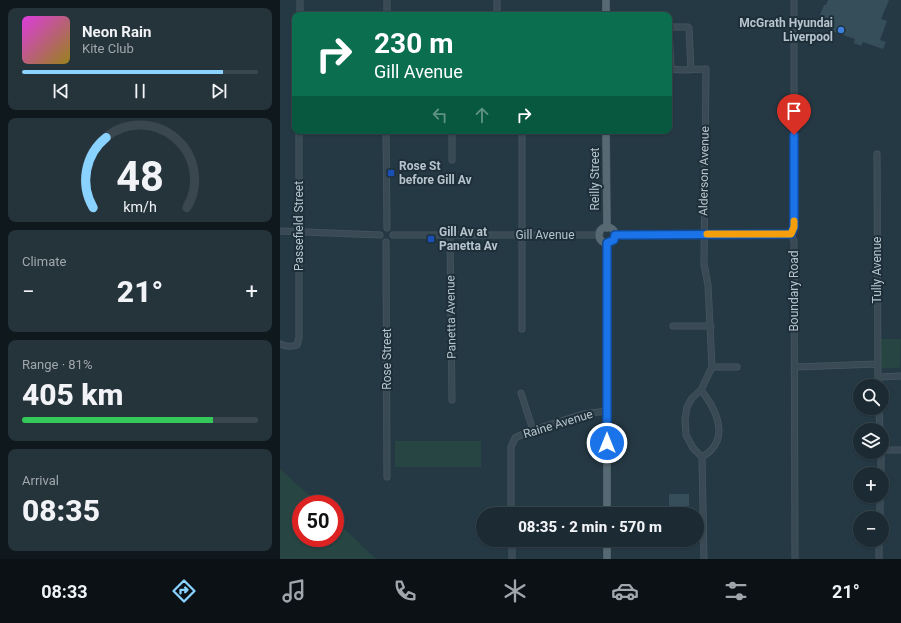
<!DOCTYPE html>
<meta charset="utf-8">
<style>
:root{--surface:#1c2b33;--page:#25333b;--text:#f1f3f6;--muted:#a0a7ac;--line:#3a474e;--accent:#8ad2ff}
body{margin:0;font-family:Roboto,sans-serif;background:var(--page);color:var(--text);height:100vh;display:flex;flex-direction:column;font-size:15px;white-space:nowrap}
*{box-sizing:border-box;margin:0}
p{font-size:13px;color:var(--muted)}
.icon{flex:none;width:22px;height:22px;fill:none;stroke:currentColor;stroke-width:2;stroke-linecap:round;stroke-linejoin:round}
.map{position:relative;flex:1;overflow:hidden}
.sheet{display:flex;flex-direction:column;gap:8px;padding:8px;background:#0f181c;width:280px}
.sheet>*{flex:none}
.banner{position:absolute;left:12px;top:12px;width:380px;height:122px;border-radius:8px;box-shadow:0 1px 3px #0004,0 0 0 1px var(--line);background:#0b6e4f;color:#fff;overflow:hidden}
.tools{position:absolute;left:573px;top:379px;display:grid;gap:8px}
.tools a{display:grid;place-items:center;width:36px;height:36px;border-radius:50%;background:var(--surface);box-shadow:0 1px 3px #0004,0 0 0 1px var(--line);font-size:20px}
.speed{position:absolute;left:12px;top:495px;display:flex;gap:8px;font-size:20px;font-weight:700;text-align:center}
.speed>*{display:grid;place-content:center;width:52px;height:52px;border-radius:50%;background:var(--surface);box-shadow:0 1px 3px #0004,0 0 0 1px var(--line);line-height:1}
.speed .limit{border:6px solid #d22;background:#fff;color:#111}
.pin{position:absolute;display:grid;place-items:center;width:34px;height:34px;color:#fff;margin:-41px -17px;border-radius:50% 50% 50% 0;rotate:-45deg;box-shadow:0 0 4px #0007}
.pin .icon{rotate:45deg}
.me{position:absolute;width:44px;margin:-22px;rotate:0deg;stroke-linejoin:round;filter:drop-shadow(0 0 3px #0008)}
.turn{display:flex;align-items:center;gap:14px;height:84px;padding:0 16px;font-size:18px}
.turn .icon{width:52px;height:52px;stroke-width:2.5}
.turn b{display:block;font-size:28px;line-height:34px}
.lanes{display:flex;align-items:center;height:38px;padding:0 16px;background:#0003;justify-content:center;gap:20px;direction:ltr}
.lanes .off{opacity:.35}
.big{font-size:30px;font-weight:800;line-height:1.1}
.sheet .widget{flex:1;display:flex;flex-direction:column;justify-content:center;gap:6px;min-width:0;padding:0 14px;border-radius:8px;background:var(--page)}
.sheet .dial{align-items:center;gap:0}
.dial svg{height:104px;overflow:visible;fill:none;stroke:var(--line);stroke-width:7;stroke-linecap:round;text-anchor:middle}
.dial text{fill:var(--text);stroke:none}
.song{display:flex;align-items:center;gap:12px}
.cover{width:48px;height:48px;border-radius:6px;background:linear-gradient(135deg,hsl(300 70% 55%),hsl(50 70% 35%))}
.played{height:4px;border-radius:2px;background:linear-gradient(90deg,var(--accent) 85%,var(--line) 85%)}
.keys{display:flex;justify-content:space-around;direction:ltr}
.heat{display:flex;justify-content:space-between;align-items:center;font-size:22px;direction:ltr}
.charge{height:6px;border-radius:3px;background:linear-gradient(90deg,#34c759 81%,var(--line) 0)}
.trip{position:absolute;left:196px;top:507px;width:228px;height:40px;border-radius:20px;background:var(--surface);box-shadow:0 1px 3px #0004,0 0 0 1px var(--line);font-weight:800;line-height:40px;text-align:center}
.tabs{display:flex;height:64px;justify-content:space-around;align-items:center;background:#0b1114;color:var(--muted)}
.tabs .icon{width:28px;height:28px}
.tabs .active{color:var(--accent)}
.tabs b{font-size:18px;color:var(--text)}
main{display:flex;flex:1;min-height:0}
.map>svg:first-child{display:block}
.green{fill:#274542}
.building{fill:#364e5a}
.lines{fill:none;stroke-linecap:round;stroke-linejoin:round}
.minor-casing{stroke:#465660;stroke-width:7}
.major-casing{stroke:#465660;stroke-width:8}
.minor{stroke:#394a54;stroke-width:5.5}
.major{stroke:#576a73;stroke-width:7}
.route-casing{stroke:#114b97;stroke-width:10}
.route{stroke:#1a73e8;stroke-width:7}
.slow{stroke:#f59e0b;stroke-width:7}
.shop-dot{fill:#3f7fe0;stroke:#1e2f39;stroke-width:1.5}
.transit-dot{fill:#1a4fb4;stroke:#1e2f39;stroke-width:1.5}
.labels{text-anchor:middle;stroke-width:4;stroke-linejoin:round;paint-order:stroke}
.poi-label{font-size:12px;font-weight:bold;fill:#b7c4cd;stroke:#1e2f39;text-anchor:start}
.street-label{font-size:12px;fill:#b7c4cd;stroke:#1e2f39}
</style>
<main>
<section class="sheet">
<div class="widget">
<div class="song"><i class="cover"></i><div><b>Neon Rain</b><p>Kite Club</p></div></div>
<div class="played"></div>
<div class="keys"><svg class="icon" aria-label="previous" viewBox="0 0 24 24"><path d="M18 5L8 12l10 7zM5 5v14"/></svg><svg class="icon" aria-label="pause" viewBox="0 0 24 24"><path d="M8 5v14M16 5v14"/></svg><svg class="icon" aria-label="next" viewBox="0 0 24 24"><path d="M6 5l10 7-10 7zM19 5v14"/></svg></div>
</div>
<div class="widget dial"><svg viewBox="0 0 100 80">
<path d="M14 69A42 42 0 1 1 86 69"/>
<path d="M14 69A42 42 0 0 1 24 15" stroke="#8ad2ff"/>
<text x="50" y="56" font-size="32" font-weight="700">48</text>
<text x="50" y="72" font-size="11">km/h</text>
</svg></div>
<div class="widget"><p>Climate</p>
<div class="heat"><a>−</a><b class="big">21°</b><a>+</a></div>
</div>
<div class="widget"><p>Range · 81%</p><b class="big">405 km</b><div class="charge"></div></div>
<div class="widget"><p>Arrival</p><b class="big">08:35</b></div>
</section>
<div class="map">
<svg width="621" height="559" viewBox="0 0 621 559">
<rect width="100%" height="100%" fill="#253944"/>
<path class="green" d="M601,339H621L620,368H601Z
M115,441H201V467H115Z
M0,469L39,504H21V538H55V520L96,559H0Z"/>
<path class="building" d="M548,0H609L601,19L607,21L600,40L606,42L603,49L583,42L581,46L574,43L575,39L538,26L540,20H538L544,5H546Z
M389,494H409V506H389Z"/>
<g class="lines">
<defs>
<path id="minor" d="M217,0V15
M514,0V227L511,234L514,241L515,559
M20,15V0
M107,15V0
M389,27H408L409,28L411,70
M389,28L391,69L401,70L426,69L424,264L428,285L432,367L421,390L412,398L407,407L405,419L406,435L413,448L422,457L424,559
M106,131L107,228
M242,131V329
M597,154L598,386
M172,160V131
M0,231L100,235
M113,235H320
M170,235L172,400
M335,235L511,234
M106,242L107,477
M393,326H431
M0,344C6,347 11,347 17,345L19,338V131
M432,367H457
M515,367L597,364
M598,377L621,376
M421,390C433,405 448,431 432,449C430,452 426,454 422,457
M241,393L253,430
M599,408L600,430
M602,450H621
M601,474V452
M231,514V447L235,438L247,432L303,414L327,411
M600,518V496
M232,540V559
M599,559V540"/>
<path id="major" d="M326,15V0
M326,131L327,228
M319 235a8 8 0 1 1 16 0a8 8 0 1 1-16 0Z
M327,514V243
M327,540V559"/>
</defs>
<use href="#minor" class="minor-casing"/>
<use href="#major" class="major-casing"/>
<use href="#minor" class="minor"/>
<use href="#major" class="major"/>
</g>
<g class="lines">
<defs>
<path id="route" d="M327,443V243L334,240L335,235L511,234L514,227V135"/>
</defs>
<use href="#route" class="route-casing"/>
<use href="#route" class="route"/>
<path class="slow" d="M427,234H511L514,227V221"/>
</g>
<circle class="shop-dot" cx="561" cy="30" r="4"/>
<g class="transit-dot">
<rect x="107" y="169" width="8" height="8" rx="2"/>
<rect x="147" y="235" width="8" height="8" rx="2"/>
</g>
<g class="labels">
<g class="poi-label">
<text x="553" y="27" text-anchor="end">McGrath Hyundai<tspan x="553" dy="14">Liverpool</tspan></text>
<text x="119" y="170">Rose St<tspan x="119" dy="14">before Gill Av</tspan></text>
<text x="159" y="236">Gill Av at<tspan x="159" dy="14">Panetta Av</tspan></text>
</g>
<g class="street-label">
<text transform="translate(424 171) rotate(-89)" y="4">Alderson Avenue</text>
<text transform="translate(315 179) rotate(-90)" y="4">Reilly Street</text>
<text transform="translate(19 226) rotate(-90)" y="4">Passefield Street</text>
<text x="265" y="239">Gill Avenue</text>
<text transform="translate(597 270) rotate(-90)" y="4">Tully Avenue</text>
<text transform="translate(514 291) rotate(-90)" y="4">Boundary Road</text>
<text transform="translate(171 317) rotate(-91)" y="4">Panetta Avenue</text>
<text transform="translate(107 359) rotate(-90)" y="4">Rose Street</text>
<text transform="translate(278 424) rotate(-17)" y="4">Raine Avenue</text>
</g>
</g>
</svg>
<div class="tools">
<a><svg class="icon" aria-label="search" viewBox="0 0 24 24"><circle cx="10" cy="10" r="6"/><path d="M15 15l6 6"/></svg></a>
<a><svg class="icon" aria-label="layers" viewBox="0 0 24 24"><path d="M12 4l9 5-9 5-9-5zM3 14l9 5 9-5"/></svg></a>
<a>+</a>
<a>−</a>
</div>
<div class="speed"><div class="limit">50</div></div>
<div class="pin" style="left:514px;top:135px;background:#d93025"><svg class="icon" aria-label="arrive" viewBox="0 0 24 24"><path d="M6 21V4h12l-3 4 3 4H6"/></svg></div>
<svg class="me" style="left:327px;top:443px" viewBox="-20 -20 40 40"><circle r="17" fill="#1a73e8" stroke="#fff" stroke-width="3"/><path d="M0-11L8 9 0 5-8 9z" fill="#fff"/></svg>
<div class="trip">08:35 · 2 min · 570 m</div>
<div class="banner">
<div class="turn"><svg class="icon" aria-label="right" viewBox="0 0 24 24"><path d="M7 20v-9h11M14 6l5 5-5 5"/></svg><div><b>230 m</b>Gill Avenue</div></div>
<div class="lanes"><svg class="icon off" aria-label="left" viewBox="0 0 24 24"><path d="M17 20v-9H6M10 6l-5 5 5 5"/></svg><svg class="icon off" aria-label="ahead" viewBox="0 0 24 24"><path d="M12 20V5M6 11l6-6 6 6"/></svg><svg class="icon" aria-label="right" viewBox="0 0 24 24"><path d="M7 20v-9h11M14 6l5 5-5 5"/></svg></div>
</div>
</div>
</main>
<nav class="tabs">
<b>08:33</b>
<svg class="icon active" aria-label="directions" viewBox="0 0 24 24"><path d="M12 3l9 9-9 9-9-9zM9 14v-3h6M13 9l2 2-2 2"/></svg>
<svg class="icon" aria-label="music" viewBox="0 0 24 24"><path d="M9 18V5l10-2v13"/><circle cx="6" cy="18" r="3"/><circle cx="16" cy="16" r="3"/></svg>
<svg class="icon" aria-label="phone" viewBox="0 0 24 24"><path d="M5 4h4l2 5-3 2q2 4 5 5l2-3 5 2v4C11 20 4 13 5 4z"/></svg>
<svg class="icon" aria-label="climate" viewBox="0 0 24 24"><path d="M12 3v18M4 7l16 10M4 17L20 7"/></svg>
<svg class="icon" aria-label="car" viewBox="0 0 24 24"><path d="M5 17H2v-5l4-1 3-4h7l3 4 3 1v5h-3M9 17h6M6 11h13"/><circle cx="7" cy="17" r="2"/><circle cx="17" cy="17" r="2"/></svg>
<svg class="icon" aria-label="filters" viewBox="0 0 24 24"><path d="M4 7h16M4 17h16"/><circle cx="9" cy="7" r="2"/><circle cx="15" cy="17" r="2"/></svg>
<b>21°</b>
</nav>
